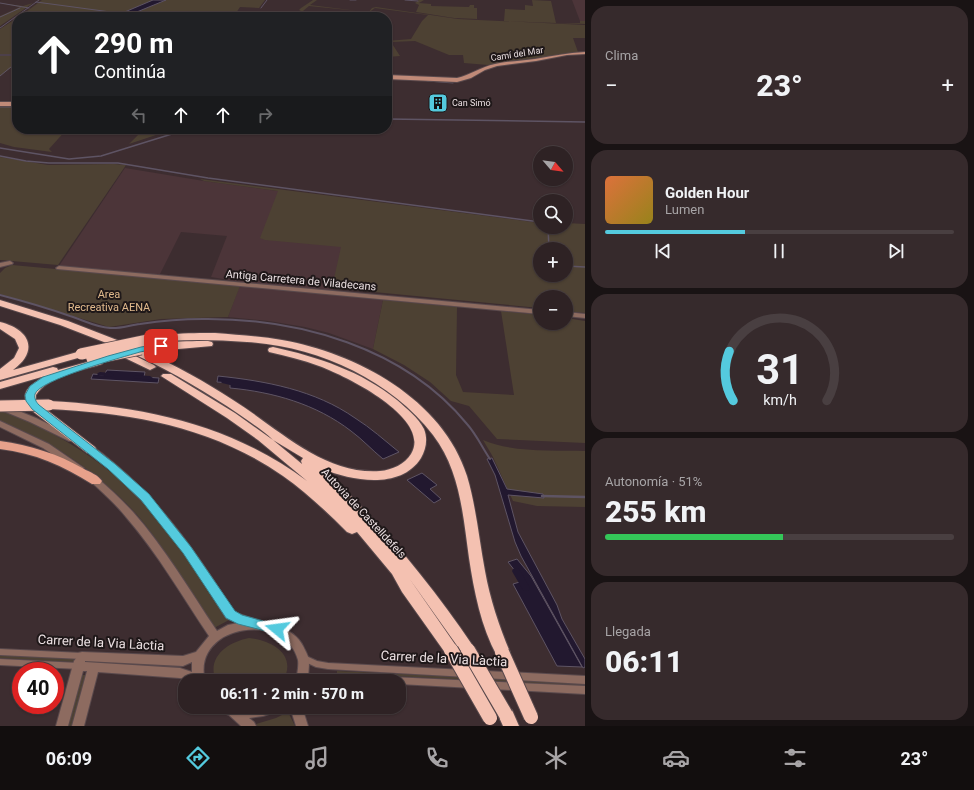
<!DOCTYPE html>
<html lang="es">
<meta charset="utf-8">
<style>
:root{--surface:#2e2224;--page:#362a2c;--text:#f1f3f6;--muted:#a7a4a6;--line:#493f41;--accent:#54cade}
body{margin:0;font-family:Roboto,sans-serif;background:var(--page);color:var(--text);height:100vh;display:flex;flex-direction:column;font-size:15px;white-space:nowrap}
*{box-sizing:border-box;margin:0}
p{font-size:13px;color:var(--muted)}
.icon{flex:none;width:22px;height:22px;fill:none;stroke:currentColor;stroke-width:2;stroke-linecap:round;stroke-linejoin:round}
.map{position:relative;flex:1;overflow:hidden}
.drawer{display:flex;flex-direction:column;gap:6px;padding:6px;background:#191314;width:389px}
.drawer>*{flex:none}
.banner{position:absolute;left:12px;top:12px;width:380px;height:122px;border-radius:16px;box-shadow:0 1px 3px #0004,0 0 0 1px var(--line);background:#202124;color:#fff;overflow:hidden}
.needle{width:26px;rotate:118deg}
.controls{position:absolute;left:533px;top:146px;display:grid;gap:8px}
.controls a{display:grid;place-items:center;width:40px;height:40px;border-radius:50%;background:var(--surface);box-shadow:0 1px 3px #0004,0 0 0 1px var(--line);font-size:20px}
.speed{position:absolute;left:12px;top:662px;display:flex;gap:8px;font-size:20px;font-weight:700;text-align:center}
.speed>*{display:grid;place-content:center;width:52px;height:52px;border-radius:50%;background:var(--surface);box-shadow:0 1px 3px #0004,0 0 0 1px var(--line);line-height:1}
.speed .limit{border:6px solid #d22;background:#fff;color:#111}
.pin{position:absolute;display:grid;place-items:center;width:34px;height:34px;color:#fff;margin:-17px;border-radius:8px;box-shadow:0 2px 6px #0006}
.me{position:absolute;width:44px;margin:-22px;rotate:286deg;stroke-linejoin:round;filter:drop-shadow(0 0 3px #0008)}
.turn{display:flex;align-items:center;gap:14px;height:84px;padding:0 16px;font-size:18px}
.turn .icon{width:52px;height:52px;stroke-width:2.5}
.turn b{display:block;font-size:28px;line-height:34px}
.lanes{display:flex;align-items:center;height:38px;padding:0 16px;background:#0003;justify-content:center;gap:20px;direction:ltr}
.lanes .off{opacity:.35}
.big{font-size:30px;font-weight:800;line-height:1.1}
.drawer .card{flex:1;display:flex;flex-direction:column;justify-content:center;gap:6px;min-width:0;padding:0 14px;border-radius:16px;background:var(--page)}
.drawer .dial{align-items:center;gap:0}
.dial svg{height:104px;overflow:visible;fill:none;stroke:var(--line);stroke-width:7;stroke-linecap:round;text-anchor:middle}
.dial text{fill:var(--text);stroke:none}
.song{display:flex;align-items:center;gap:12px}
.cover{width:48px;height:48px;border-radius:6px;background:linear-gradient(135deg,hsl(20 70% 55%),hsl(50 70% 35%))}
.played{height:4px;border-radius:2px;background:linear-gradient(90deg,var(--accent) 40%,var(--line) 40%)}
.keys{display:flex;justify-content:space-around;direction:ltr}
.heat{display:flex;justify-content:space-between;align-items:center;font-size:22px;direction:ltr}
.charge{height:6px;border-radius:3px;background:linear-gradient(90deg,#34c759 51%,var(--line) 0)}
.trip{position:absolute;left:178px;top:674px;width:228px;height:40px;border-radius:16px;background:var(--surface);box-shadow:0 1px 3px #0004,0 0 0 1px var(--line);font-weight:800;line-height:40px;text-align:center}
.menu{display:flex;height:64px;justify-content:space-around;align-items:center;background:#120e0e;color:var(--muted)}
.menu .icon{width:28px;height:28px}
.menu .current{color:var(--accent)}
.menu b{font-size:18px;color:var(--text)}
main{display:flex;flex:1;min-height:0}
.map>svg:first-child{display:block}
.built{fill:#4c3539}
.green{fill:#4d4133;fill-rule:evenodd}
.water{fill:#22182f;stroke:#5e5464}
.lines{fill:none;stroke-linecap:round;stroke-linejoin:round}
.stream-far3{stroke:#5e5464;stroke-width:1}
.stream-far2{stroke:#5e5464;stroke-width:1.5}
.stream-far1{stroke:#5e5464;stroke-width:2}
.stream{stroke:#5e5464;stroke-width:2.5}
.canal{fill:#22182f;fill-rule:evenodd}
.minor-casing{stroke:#59494c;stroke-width:2}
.tertiary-casing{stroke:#59494c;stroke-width:2}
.secondary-casing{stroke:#59494c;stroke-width:2}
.primary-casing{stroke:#59494c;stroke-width:2}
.motorway-casing{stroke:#59494c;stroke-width:2}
.minor{fill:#8d6b60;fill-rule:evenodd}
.tertiary{fill:#8d6b60;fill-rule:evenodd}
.secondary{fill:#c08a78;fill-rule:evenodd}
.primary{fill:#e7a18b;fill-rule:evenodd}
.motorway{fill:#f4c1b1;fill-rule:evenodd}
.motorway-bridge-far1-casing{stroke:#59494c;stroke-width:13;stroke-linecap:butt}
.motorway-bridge-casing{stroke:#59494c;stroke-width:16;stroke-linecap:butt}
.motorway-bridge-far1{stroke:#f4c1b1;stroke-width:11}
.motorway-bridge{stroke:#f4c1b1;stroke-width:14}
.route{fill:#54cade;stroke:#378390}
.labels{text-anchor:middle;stroke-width:4;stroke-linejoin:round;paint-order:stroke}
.far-street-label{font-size:9px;fill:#eadfe1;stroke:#1f1819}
.far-poi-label{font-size:9px;fill:#eadfe1;stroke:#1f1819;text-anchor:start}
.street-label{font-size:11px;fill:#eadfe1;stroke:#1f1819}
.park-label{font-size:11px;fill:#e0b98c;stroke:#1f1819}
.near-street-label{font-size:13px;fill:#eadfe1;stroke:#1f1819}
</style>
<main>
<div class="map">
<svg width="585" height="726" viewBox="0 0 585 726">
<rect width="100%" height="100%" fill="#3d2d30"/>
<path class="built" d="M572,0H585V21H580Z
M125,168L204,181L278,191L345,245L332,295L383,300L373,349L329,333L305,327L269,321L228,317L241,282L211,277L227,236L181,232L158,278L57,269Z"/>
<path class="green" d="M42,0H153L122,14L127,16L166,0H265L259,8L240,7L236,13L294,17L261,15L256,17L236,15C227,21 207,16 196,15L194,17H19Z
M313,0H317L310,5L358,11L309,6L303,11L356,17H336L303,12L298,17H294L301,11L299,10L301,8Z
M419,0H424L419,3L431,4V6L469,7L470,5H474V8H477V19L454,18L416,12L419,5L415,3Z
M532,0L551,1L556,23H580V21H585V24L504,21L505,9L525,10V5L533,6Z
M0,3L23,6L33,3L0,26V16L20,7Z
M376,7L458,19L585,25V38H573L578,52L488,65L464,63L463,55H449L415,41L391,42L400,56L387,57V41L411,39L422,21L428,15L375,8L368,13L372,8Z
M17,18V54H0V29Z
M0,56H17V63L0,76Z
M0,107H17V129H67L49,149L52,152L14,147L0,143Z
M144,129H174L129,144Z
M0,157L48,165L114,164L126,165L58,265L0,260Z
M200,179L540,223V227H566V223L585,224V313L566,311V297H540V308L332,288L341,247L265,240L260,238L278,191L204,181ZM540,249H566V275H540Z
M12,265L240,286L228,317L161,319L109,327L0,294V273L5,268Z
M383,300L457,307L456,375L463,392L514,395L501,311L540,315V323H566V318L585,321V443L497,439L469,406L451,401L430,382L404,365L373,349Z
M0,409C69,437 123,473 170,532C192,560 210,591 229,620L214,628C190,591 167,551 139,517C102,475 52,441 0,421Z
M483,440C513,453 552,450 585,451V507L537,506L513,501L493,457Z
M249,638C271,640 298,654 283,681H216C206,657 228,642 249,638Z
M0,655L75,659L74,662L0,658Z
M337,671L585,683V686L337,673Z
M81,675H86L73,726H67Z
M288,712L295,726H257L256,724L276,718Z"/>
<path class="water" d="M153,0H166L127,16L120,14Z
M107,370L145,372L144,377L159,378L158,383L91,379L93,374L104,375Z
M218,376C266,381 315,390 355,418C371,428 384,440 399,452L383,459C372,450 362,439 351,431C316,404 273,392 230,388V383L217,382Z
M492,458L507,489L543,494L544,498L508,495L518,532L557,605L562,619L585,659V667L583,668L521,556L515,542L495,475L487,459Z
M422,473L437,485L430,489L441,499L434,503L407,480Z
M517,559L531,576L582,667L557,666L513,584L523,581L508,562Z"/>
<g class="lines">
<path class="stream-far3" d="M350,0H356
M405,0L418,1
M36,2L118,13
M0,3L29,8
M261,8L267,0
M0,17L20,8
M0,28L39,0
M0,55H17
M0,76L17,62
M387,80L400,79
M427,81L453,83
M0,107H17
M387,119H391"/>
<path class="stream-far2" d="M387,119L585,122
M0,148L69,159L101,156L188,129
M0,156L26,161L49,163H118L208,178L540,222
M548,227L549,249
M566,266L585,267"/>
<path class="stream-far1" d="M0,295C23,301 47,308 70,316C83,320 95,327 110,328C120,329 130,325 140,324C160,321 182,319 203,319C298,318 404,347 467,424C476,434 482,447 490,459"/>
<path class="stream" d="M542,496L585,497"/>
<path class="canal" d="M100,372L111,373L114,375L111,377L98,375L97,374L98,373Z
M136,375L150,376L153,378L150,380L134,378L133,377Z
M224,380L240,384L241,385L238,387L222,383L221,382L222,381Z
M516,568L519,569L529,586L530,588L529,590L526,591L523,590L513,573L512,571L513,569Z"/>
<defs>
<path id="minor" d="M10,261L13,263L12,264L0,267V263Z
M59,266L540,310V314L57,269L56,268Z
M566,312L585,314V318L566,316Z
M0,649L82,653L85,654L86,656L85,658L82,659L0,655Z
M304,655L317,661L328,663L585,676V684L328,669L316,667L301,660L300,658L301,656Z
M0,659L79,663L82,664L83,666L82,668L79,669L0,665Z
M307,674H327L585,686V694L399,684V681H299L300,678Z"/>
<path id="tertiary" d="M4,405L36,418L75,437L76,439L75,441H69L30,422L1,410L0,408L1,406Z
M0,421L49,444L84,468L82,470H76L43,448L0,427Z
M87,445C98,448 106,457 115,464C164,505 200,558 234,612C258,623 294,622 305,650C307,654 309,658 309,662C309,668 308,675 308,681H296C297,675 299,666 298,660C285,610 191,625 205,681H190L180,678L98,672L84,726H72L87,671H83L68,726H56L74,661L77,657L78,653L82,652L183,656L196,652L209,636C182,596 158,554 126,517C115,503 102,492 89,480L87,478L89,476H95C108,487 121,499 133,512C165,548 190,591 217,631L228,625L238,623L226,618L189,559L161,522L146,505L113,472L84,450L83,448L84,446ZM85,661L183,666L192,662V672L180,668L85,662Z
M215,707L249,708L283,707L281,710L263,716L249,718L254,722L256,726H241L229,715L217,710Z
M290,707H302L308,726H296Z"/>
<path id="secondary" d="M585,52V54L567,55L536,61L497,66L485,70L471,78L457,82L387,79V75L457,78C470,75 481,67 495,64C508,61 522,61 535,59C552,56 568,53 585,52Z
M0,102H17V106H0Z"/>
<path id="primary" d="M0,441C30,445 58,454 84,469C90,472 98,475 102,481L100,484H92C63,466 35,453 0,449Z"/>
<path id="motorway" d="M0,300L68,321L117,340L118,342L117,344H109L60,325L0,306Z
M0,322C29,329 40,350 13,370L81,351L86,354L85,356L0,380V369L14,358L19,348L15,339L0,329Z
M215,333C238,335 260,336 282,340C356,353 443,399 467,476C476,506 479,539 485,571C490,599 499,626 510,652L507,656L502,658L497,656C481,627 474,591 469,558C463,515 460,470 433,435C390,379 316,346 247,342C221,340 195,339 168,341C161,342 147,346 143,340C149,333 203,333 215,333Z
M208,341L212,342L213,344L212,346L145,352C176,365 205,382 233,400C278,428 323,475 380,471C392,470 405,464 411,454C433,418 344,375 319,366C303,360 286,356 269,352L268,350L269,348L273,347C318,357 361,371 397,400C407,409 418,417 424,429C428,439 426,449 421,458C401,490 352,481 323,469C380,522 429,581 473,646L476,650L473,654L468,656L463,654L409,578L459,650L456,654L451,656L446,654L402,592L392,574L357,532L352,534L347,532C327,512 307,493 283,476C213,427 132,413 49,409L45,408L43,405L45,402L49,401C142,406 231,424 307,481L258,440L227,418L161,376L163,374H171L235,413L273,440C263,430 251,423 240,415C208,393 174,373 138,356L137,354L138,352L136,349C142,341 195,341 208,341ZM273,440L303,458L301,461L302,464Z
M129,353L154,365L156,367L150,370L125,358L124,356Z
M98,359L103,362L102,364C81,371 49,375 36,395V400L39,404L95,447L97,450L95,453H87L31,410C17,393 30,385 45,376L0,389V382L53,367L57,368L58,370Z
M506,708L512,710L519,726H503L498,715L500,710Z"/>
</defs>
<use href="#minor" class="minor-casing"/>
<use href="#tertiary" class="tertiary-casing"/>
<use href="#secondary" class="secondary-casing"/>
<use href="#primary" class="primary-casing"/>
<use href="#motorway" class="motorway-casing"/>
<use href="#minor" class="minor"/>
<use href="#tertiary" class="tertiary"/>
<use href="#secondary" class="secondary"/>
<use href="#primary" class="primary"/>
<use href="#motorway" class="motorway"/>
<defs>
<path id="motorway-bridge-far1" d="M81,354L148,340
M92,359L141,349
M0,406L49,405"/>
<path id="motorway-bridge" d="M451,650L490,718
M468,650L506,715
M502,652L531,717"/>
</defs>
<use href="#motorway-bridge-far1" class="motorway-bridge-far1-casing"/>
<use href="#motorway-bridge" class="motorway-bridge-casing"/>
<use href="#motorway-bridge-far1" class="motorway-bridge-far1"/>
<use href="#motorway-bridge" class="motorway-bridge"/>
</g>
<path class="route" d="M161,344L166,346L164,348C156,350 148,350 140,352C123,357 39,380 35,394C34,398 36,402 39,405L115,464L149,494L191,547L235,611L242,615L281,626L283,629L281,633L277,634L238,624L226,618L183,553L141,500L108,469L32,409L26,401L25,395L30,386L43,377L108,356L141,347Z"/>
<defs>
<symbol id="building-square" viewBox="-11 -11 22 22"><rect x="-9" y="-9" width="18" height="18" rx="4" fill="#54cade" stroke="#1f1819"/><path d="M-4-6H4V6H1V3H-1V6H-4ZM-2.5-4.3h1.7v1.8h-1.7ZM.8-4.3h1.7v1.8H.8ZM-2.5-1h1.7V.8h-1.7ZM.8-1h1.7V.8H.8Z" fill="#111"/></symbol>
</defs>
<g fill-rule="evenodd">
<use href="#building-square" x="427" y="92" width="22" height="22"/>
</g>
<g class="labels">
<g class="far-street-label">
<text transform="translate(517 54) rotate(-9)" y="3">Camí del Mar</text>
</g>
<g class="far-poi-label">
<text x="452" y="106">Can Simó</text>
</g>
<g class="street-label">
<text transform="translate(301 280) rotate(5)" y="4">Antiga Carretera de Viladecans</text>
<text transform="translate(364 513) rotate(47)" y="4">Autovia de Castelldefels</text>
</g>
<g class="park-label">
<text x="109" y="298">Area<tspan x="109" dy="13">Recreativa AENA</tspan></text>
</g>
<g class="near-street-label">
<text transform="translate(101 642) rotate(3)" y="5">Carrer de la Via Làctia</text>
<text transform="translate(444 658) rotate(3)" y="5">Carrer de la Via Làctia</text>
</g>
</g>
</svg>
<div class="controls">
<a><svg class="needle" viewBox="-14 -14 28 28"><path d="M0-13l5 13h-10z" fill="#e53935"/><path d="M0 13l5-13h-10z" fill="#a7a4a6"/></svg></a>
<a><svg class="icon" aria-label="search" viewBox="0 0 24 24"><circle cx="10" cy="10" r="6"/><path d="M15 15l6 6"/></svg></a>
<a>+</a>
<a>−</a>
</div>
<div class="speed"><div class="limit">40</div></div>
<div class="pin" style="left:161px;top:346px;background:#d93025"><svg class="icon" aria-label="arrive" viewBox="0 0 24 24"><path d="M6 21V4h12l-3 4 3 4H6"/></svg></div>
<svg class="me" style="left:277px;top:629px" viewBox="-20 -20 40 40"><path d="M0-17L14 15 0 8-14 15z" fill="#54cade" stroke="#fff" stroke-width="4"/></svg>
<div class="trip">06:11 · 2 min · 570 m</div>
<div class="banner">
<div class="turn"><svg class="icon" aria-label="ahead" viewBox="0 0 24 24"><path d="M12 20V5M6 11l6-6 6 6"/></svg><div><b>290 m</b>Continúa</div></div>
<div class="lanes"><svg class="icon off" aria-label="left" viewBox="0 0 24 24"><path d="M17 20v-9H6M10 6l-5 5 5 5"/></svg><svg class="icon" aria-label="ahead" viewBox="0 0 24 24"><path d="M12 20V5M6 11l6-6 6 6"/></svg><svg class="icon" aria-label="ahead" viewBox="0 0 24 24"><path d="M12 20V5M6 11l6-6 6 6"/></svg><svg class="icon off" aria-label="right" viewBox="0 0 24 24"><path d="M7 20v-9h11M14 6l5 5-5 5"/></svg></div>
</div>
</div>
<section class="drawer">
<div class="card"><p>Clima</p>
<div class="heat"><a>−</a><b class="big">23°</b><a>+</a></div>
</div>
<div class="card">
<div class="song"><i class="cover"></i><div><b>Golden Hour</b><p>Lumen</p></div></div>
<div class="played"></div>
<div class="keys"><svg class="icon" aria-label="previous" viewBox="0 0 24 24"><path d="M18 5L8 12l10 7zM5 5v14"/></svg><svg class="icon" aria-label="pause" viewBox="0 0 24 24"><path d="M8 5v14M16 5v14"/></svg><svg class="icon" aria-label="next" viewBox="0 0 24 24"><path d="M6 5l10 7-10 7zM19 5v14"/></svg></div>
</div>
<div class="card dial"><svg viewBox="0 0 100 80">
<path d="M14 69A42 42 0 1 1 86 69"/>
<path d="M14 69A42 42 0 0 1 11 31" stroke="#54cade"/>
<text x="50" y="56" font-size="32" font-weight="700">31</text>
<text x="50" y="72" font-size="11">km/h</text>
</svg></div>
<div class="card"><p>Autonomía · 51%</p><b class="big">255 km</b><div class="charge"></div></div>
<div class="card"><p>Llegada</p><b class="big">06:11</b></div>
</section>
</main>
<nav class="menu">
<b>06:09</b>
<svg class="icon current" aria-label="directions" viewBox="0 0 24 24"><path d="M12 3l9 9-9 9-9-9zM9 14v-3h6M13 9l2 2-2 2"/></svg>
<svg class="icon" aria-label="music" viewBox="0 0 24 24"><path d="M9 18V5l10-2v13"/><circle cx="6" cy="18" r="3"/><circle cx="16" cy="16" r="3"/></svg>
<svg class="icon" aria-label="phone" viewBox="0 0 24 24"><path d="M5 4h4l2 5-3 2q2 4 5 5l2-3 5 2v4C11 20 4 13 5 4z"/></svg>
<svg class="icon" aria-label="climate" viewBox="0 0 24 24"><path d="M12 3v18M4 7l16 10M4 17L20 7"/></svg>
<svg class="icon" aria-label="car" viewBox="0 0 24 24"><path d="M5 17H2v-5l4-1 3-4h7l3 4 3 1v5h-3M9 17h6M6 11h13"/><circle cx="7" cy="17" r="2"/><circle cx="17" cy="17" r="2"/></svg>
<svg class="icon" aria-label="filters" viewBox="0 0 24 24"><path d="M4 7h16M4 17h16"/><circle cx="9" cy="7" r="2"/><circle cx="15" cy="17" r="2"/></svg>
<b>23°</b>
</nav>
